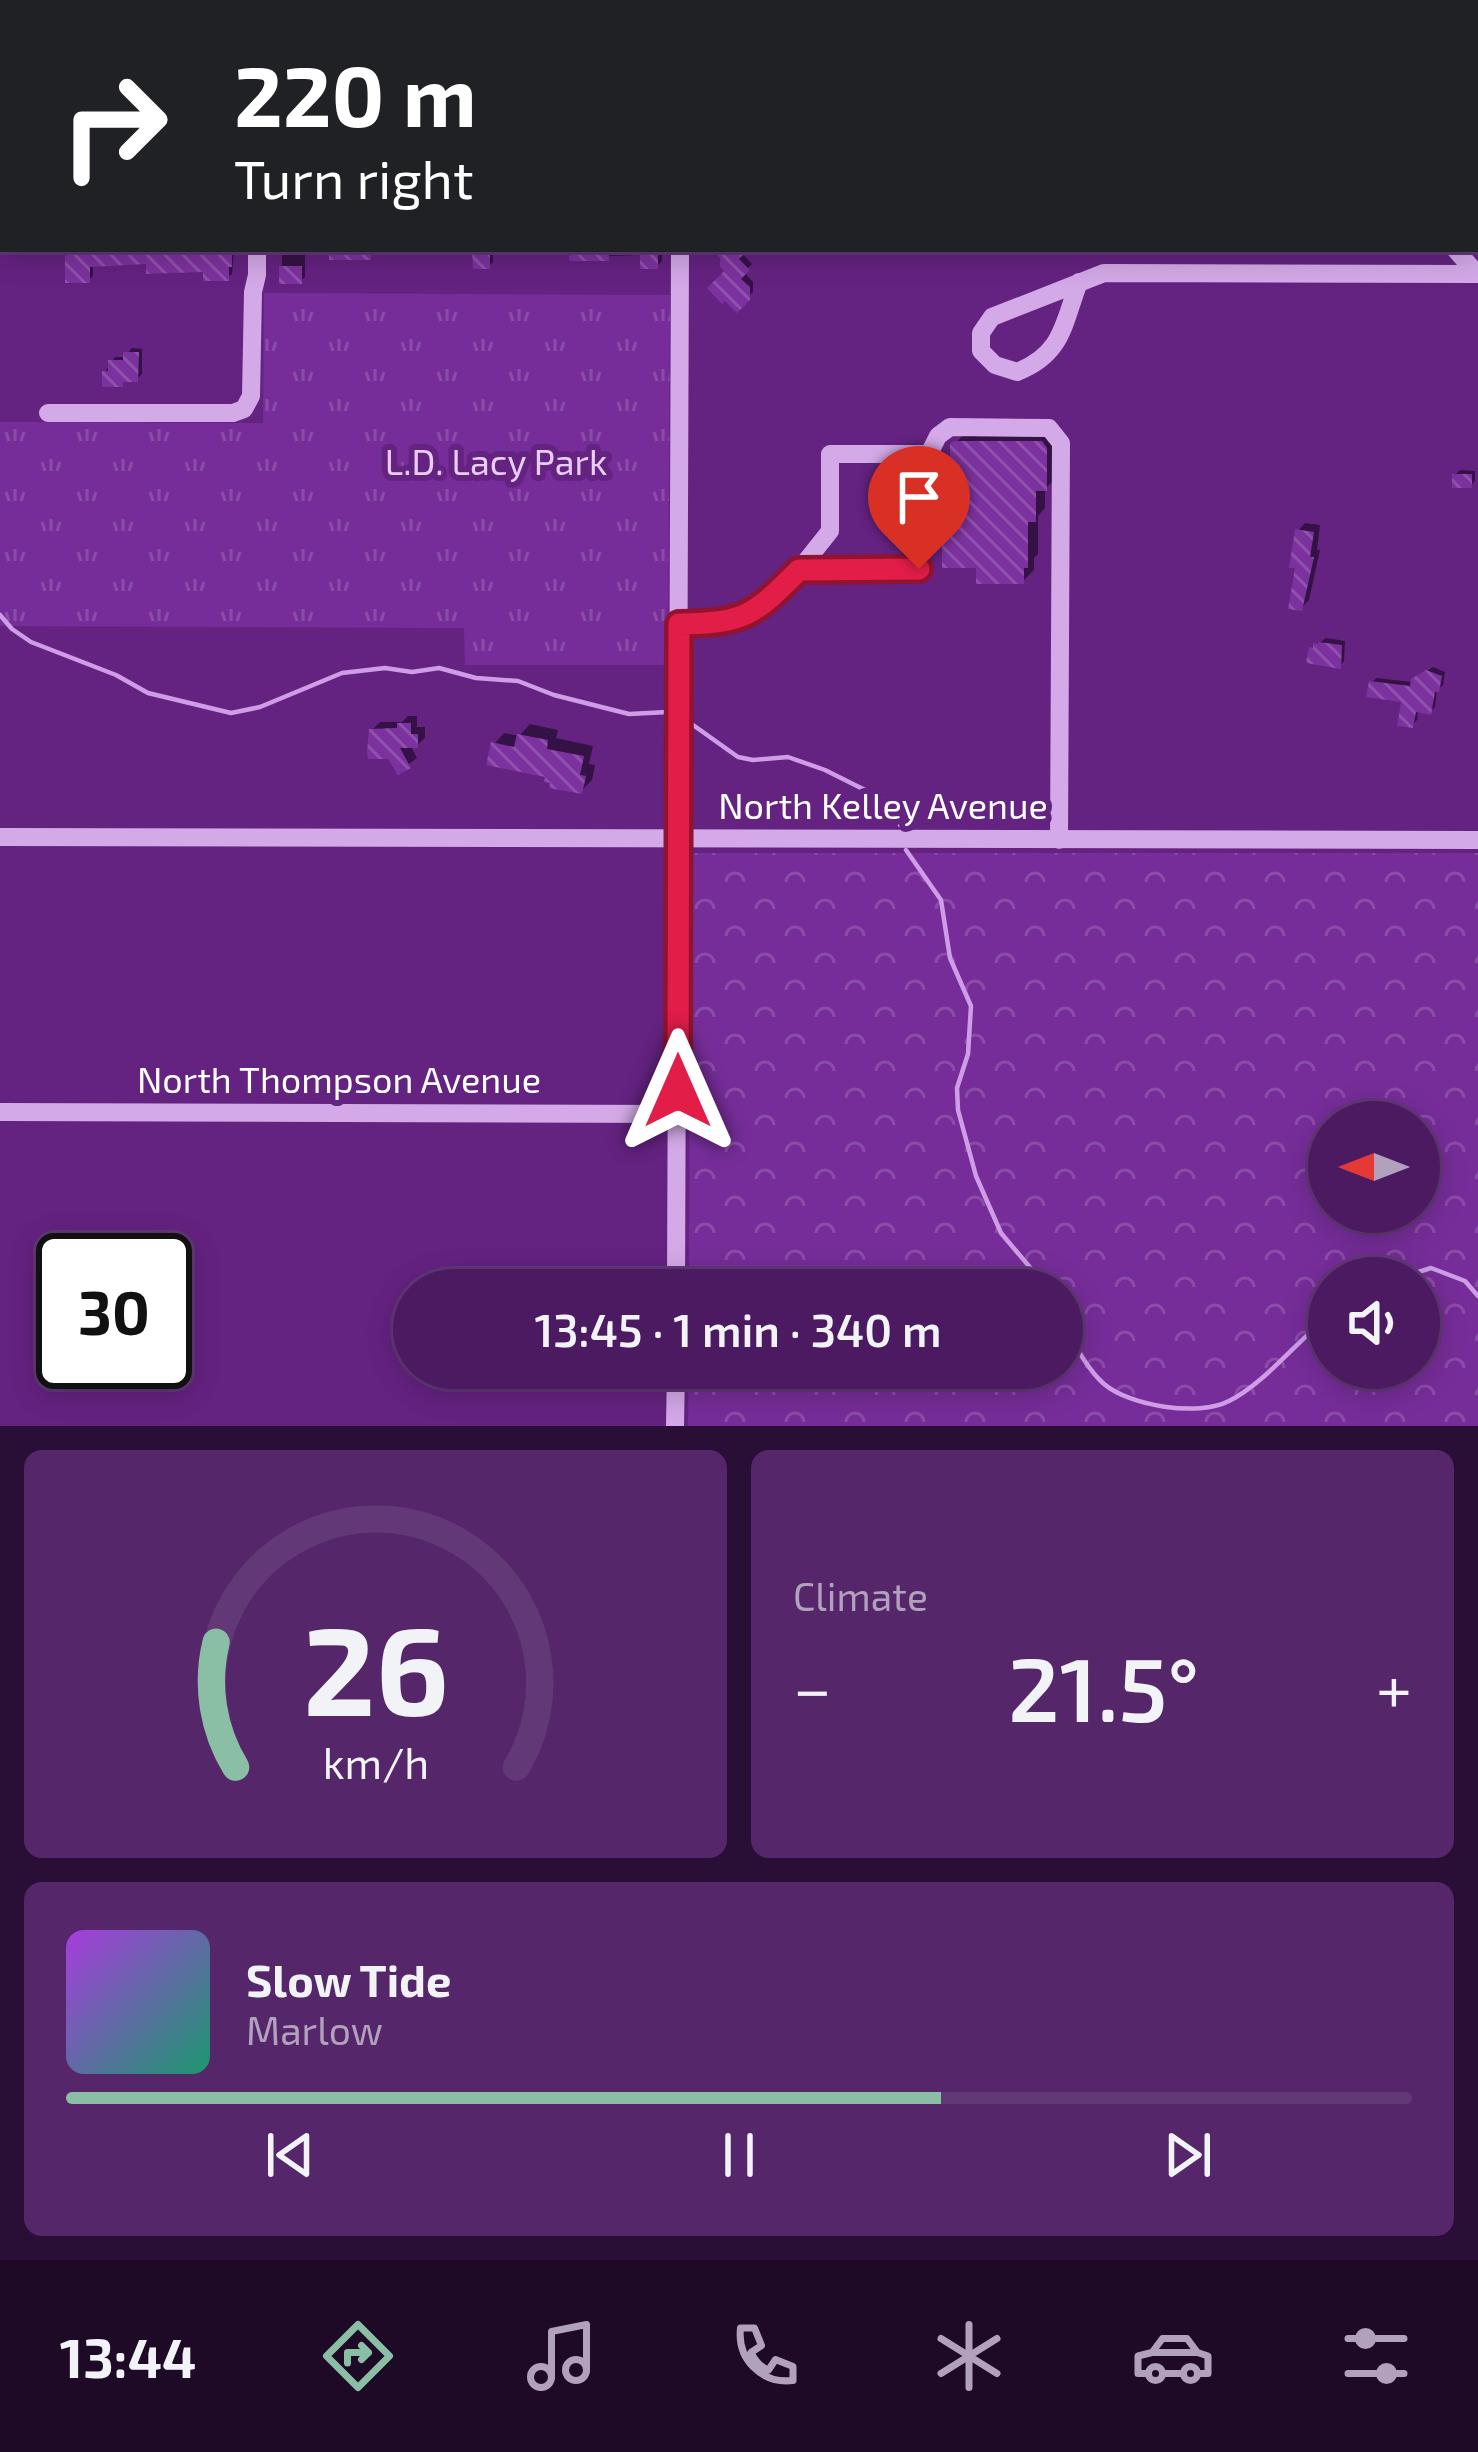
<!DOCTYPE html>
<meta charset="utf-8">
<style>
:root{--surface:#4b1a61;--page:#55276a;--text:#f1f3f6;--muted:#b2a1bd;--line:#623876;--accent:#8abfa5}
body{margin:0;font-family:"Exo 2",sans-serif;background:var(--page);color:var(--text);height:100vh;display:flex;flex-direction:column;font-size:45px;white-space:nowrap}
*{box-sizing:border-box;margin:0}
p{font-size:39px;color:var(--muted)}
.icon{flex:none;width:66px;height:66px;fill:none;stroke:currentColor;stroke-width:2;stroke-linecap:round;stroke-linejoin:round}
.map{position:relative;height:1426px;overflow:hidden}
.panel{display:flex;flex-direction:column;gap:24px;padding:24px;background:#290e35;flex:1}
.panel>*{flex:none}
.hud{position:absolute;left:0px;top:0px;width:1479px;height:252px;box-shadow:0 6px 30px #0003,0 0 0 3px var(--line);background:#202124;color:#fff;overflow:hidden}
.needle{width:78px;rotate:270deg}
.fabs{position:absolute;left:1308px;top:1101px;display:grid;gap:24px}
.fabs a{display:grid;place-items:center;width:132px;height:132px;border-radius:50%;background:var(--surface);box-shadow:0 6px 30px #0003,0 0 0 3px var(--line);font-size:60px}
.speed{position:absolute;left:36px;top:1233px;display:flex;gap:24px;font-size:60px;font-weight:700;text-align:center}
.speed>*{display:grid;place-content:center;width:156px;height:156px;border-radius:50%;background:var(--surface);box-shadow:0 6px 30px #0003,0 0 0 3px var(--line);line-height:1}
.speed .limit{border:6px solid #111;border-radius:18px;background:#fff;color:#111}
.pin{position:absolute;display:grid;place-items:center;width:102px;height:102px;color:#fff;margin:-123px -51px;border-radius:50% 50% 50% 0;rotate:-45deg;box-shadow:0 0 12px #0007}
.pin .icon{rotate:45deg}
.me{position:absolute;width:132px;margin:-66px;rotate:0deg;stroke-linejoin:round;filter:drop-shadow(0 0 9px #0008)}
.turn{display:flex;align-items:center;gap:42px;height:252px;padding:0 36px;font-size:54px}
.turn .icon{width:156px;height:156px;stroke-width:2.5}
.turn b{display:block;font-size:84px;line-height:102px}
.big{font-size:90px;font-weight:600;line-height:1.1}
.panel .card{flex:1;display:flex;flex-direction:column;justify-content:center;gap:18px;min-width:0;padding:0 42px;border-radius:18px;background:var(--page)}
.panel .dial{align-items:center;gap:0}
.dial svg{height:312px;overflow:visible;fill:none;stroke:var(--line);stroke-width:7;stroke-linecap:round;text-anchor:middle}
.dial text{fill:var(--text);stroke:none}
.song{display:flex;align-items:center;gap:36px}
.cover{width:144px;height:144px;border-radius:18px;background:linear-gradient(135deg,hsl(280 70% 55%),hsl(160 70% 35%))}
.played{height:12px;border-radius:6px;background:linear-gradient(90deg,var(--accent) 65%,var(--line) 65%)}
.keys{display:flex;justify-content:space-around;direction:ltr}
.heat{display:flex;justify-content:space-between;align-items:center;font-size:66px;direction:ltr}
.panel .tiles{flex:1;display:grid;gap:24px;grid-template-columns:1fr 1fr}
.card:last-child{grid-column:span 2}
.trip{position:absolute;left:393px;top:1269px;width:690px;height:120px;border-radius:60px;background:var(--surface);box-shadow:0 6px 30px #0003,0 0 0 3px var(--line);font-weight:600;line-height:120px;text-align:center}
.menu{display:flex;height:192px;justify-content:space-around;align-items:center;background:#1e0a27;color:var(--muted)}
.menu .icon{width:84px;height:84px}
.menu .on{color:var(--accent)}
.menu b{font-size:54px;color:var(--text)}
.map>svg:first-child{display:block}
.forest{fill:url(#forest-crowns);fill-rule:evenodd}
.park{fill:url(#park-tufts)}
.shadow{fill:#0007}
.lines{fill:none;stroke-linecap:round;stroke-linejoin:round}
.stream{stroke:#cf9de8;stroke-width:4.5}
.building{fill:url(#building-back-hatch)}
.minor{stroke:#d3a9e7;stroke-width:18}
.route-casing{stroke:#92132f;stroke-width:30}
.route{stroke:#e11d48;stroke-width:21}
.labels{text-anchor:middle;stroke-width:12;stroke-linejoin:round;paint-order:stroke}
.park-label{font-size:36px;fill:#e8cdf6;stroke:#642281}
.street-label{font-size:36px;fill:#fff;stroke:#642281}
</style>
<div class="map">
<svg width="1478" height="1426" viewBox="0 0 1478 1426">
<defs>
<pattern id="forest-crowns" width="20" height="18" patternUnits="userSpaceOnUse" patternTransform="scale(3)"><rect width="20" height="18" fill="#762d99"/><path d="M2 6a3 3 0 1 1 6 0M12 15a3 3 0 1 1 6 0" fill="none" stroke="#8b4ca8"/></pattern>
<pattern id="park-tufts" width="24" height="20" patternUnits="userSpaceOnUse" patternTransform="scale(3)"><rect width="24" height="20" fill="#762d99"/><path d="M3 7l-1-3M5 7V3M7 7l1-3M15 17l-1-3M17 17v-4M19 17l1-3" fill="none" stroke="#8b4ca8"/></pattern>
<pattern id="building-back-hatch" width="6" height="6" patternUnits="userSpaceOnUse" patternTransform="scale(3)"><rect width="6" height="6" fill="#7c329e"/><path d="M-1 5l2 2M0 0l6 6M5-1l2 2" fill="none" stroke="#9051ad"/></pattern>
</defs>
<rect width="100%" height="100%" fill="#642281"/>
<path class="forest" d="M690,853H1478V1426H688L689,1368H1062V1290H689ZM1329,1122H1419V1212H1329ZM1329,1278H1419V1368H1329Z"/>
<path class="park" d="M264,293L670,295L668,665H465L464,628L0,626V422L263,423Z"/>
<path class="shadow" d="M1418,0H1455L1458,3H1421Z
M1476,26L1478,28V73L1476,70Z
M68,249H234L232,274L227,278L206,269L150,261L93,264V276L89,280Z
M282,249H305V277L300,281H282Z
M332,249H419V251L414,255H404V250H374L369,257Z
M475,249H514L493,251V262L489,266Z
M572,249H662V261L657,266L643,255L572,257Z
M717,249H744L741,252L752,264L744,272L753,282V292L737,308L728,271Z
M131,348L142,349V374L137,379H126L122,384L105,372L115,357H126Z
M968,431L1054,432L1057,477L1045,489V508L1038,516V554L1034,558V570L1023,581L979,565L945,507L956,496H959L953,445Z
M1460,470L1475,471V481L1471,485L1455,475Z
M1305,523L1320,525L1317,550H1320L1309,600L1301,608L1298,531Z
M1326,638L1345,641L1344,661L1340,666L1311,649Z
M1433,667L1445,672L1443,685L1437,690L1435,707L1430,711L1418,709L1417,720L1412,725L1404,700L1372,683L1376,678L1412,682Z
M408,716H417V727H425V738L417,745H410L417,758L399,771L372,730L380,722H402Z
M530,724L558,730L556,738L593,746L589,764L595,765L592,780L581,791L494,744L504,733L519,736Z"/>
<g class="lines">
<path class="stream" d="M0,615L12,629L31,642L116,675L148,693L231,713L260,707L342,673L385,668L412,672L439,668L476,678L518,681L554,695L629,714L668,712
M686,720L738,757L753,760L788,757L825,770L893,804L900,825
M906,850L941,900L950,958L971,1006L968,1054L957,1088L958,1110L976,1176L1001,1233L1033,1271L1044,1290
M1399,1278L1431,1268L1465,1281L1478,1296
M1062,1321C1073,1341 1086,1368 1104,1384C1130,1406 1198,1417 1229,1401C1265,1383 1297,1341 1329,1316"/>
</g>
<path class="building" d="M65,249H232V267H229V281H203V272L146,274V264L90,267V283H65Z
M329,249H371V260H329Z
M472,249H490V269H473Z
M569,249H609V261H569Z
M640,249H658V269H640Z
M711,249H749L739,259L750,270L741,279L750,287V300L737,313L725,301L722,304L707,288L724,271L720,267V258Z
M279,266H302V284H279Z
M123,352H139L138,382H123V387H102V371H108V360H123Z
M954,441H1042L1047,448V491H1036V522H1028V568H1024V584H976V568H942V506H956V470L950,464V444Z
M1452,474H1472V488H1452Z
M1295,529L1314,532L1310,557H1314L1302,611L1288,609L1295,568H1289Z
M1318,642L1342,645L1341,669L1306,663L1309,647L1313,648V643L1318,644Z
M1426,670L1442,676L1439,692H1435L1431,715L1416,712L1413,728L1397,726L1401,702L1366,697L1369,681L1410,686L1411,679Z
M397,723H411V734H418V748H400L411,768L398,775L388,759H368L367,752L369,729L397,728Z
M517,734L548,740L547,749L584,756L580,775L586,776L582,794L549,788L550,783L544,782L545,777L486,765L491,742L514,747Z"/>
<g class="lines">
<path class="minor" d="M561,0H602
M1053,0H1122
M1206,0L1209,3
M260,3V0
M681,3V0
M1455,249L1477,274
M1079,282C1063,324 1063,354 1017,372L995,365L981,351V333L992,317L1104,273L1478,274
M48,413H233L244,409L251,396L253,292L257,275V249
M799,570L919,569L929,454
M679,624L734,621L756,610L799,570L830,531V454H929L938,436L950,427L1049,428L1061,443L1059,840
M0,837L1478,840
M0,1112L678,1114
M676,1290L680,249
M675,1426L676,1368"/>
</g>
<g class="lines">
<defs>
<path id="route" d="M678,1091L679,624C745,623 753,616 799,570L919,569"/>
</defs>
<use href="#route" class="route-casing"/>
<use href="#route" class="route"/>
</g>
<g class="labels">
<g class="park-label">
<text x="496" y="475">L.D. Lacy Park</text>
</g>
<g class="street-label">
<text x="883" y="819">North Kelley Avenue</text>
<text x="339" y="1093">North Thompson Avenue</text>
</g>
</g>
</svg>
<div class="fabs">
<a><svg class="needle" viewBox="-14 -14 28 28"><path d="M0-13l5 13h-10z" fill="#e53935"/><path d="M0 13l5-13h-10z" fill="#b2a1bd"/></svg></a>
<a><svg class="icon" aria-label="sound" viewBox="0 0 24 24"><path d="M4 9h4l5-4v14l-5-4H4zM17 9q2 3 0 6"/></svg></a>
</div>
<div class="speed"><div class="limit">30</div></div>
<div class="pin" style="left:919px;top:569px;background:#d93025"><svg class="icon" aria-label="arrive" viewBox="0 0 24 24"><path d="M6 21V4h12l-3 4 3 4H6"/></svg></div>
<svg class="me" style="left:678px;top:1091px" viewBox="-20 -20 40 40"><path d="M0-17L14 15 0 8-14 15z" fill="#e11d48" stroke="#fff" stroke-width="4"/></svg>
<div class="trip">13:45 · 1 min · 340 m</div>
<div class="hud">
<div class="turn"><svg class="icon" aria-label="right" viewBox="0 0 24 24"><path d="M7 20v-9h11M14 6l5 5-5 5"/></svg><div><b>220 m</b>Turn right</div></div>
</div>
</div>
<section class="panel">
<div class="tiles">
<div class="card dial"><svg viewBox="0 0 100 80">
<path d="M14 69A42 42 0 1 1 86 69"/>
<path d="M14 69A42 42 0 0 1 9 37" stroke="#8abfa5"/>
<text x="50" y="56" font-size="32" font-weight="700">26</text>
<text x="50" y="72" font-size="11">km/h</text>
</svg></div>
<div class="card"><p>Climate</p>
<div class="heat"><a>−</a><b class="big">21.5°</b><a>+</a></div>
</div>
<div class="card">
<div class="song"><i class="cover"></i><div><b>Slow Tide</b><p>Marlow</p></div></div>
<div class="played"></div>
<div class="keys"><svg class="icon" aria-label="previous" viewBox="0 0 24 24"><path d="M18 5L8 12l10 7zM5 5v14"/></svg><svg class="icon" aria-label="pause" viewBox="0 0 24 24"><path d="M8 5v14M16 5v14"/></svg><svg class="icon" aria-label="next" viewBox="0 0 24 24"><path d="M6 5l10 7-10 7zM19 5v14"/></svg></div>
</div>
</div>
</section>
<nav class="menu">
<b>13:44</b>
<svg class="icon on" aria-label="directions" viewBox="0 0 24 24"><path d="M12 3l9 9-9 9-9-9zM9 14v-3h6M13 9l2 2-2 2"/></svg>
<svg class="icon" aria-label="music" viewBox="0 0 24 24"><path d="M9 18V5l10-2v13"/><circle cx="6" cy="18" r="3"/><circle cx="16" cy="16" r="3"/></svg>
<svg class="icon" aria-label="phone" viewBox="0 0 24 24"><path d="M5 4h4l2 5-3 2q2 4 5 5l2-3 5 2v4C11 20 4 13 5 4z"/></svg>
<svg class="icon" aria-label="climate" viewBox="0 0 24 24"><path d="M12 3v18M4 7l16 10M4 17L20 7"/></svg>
<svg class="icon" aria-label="car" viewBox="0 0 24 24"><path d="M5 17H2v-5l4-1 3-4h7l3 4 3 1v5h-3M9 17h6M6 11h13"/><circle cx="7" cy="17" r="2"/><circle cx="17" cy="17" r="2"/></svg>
<svg class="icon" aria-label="filters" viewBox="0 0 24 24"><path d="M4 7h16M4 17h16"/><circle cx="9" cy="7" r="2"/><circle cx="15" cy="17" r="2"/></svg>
</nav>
